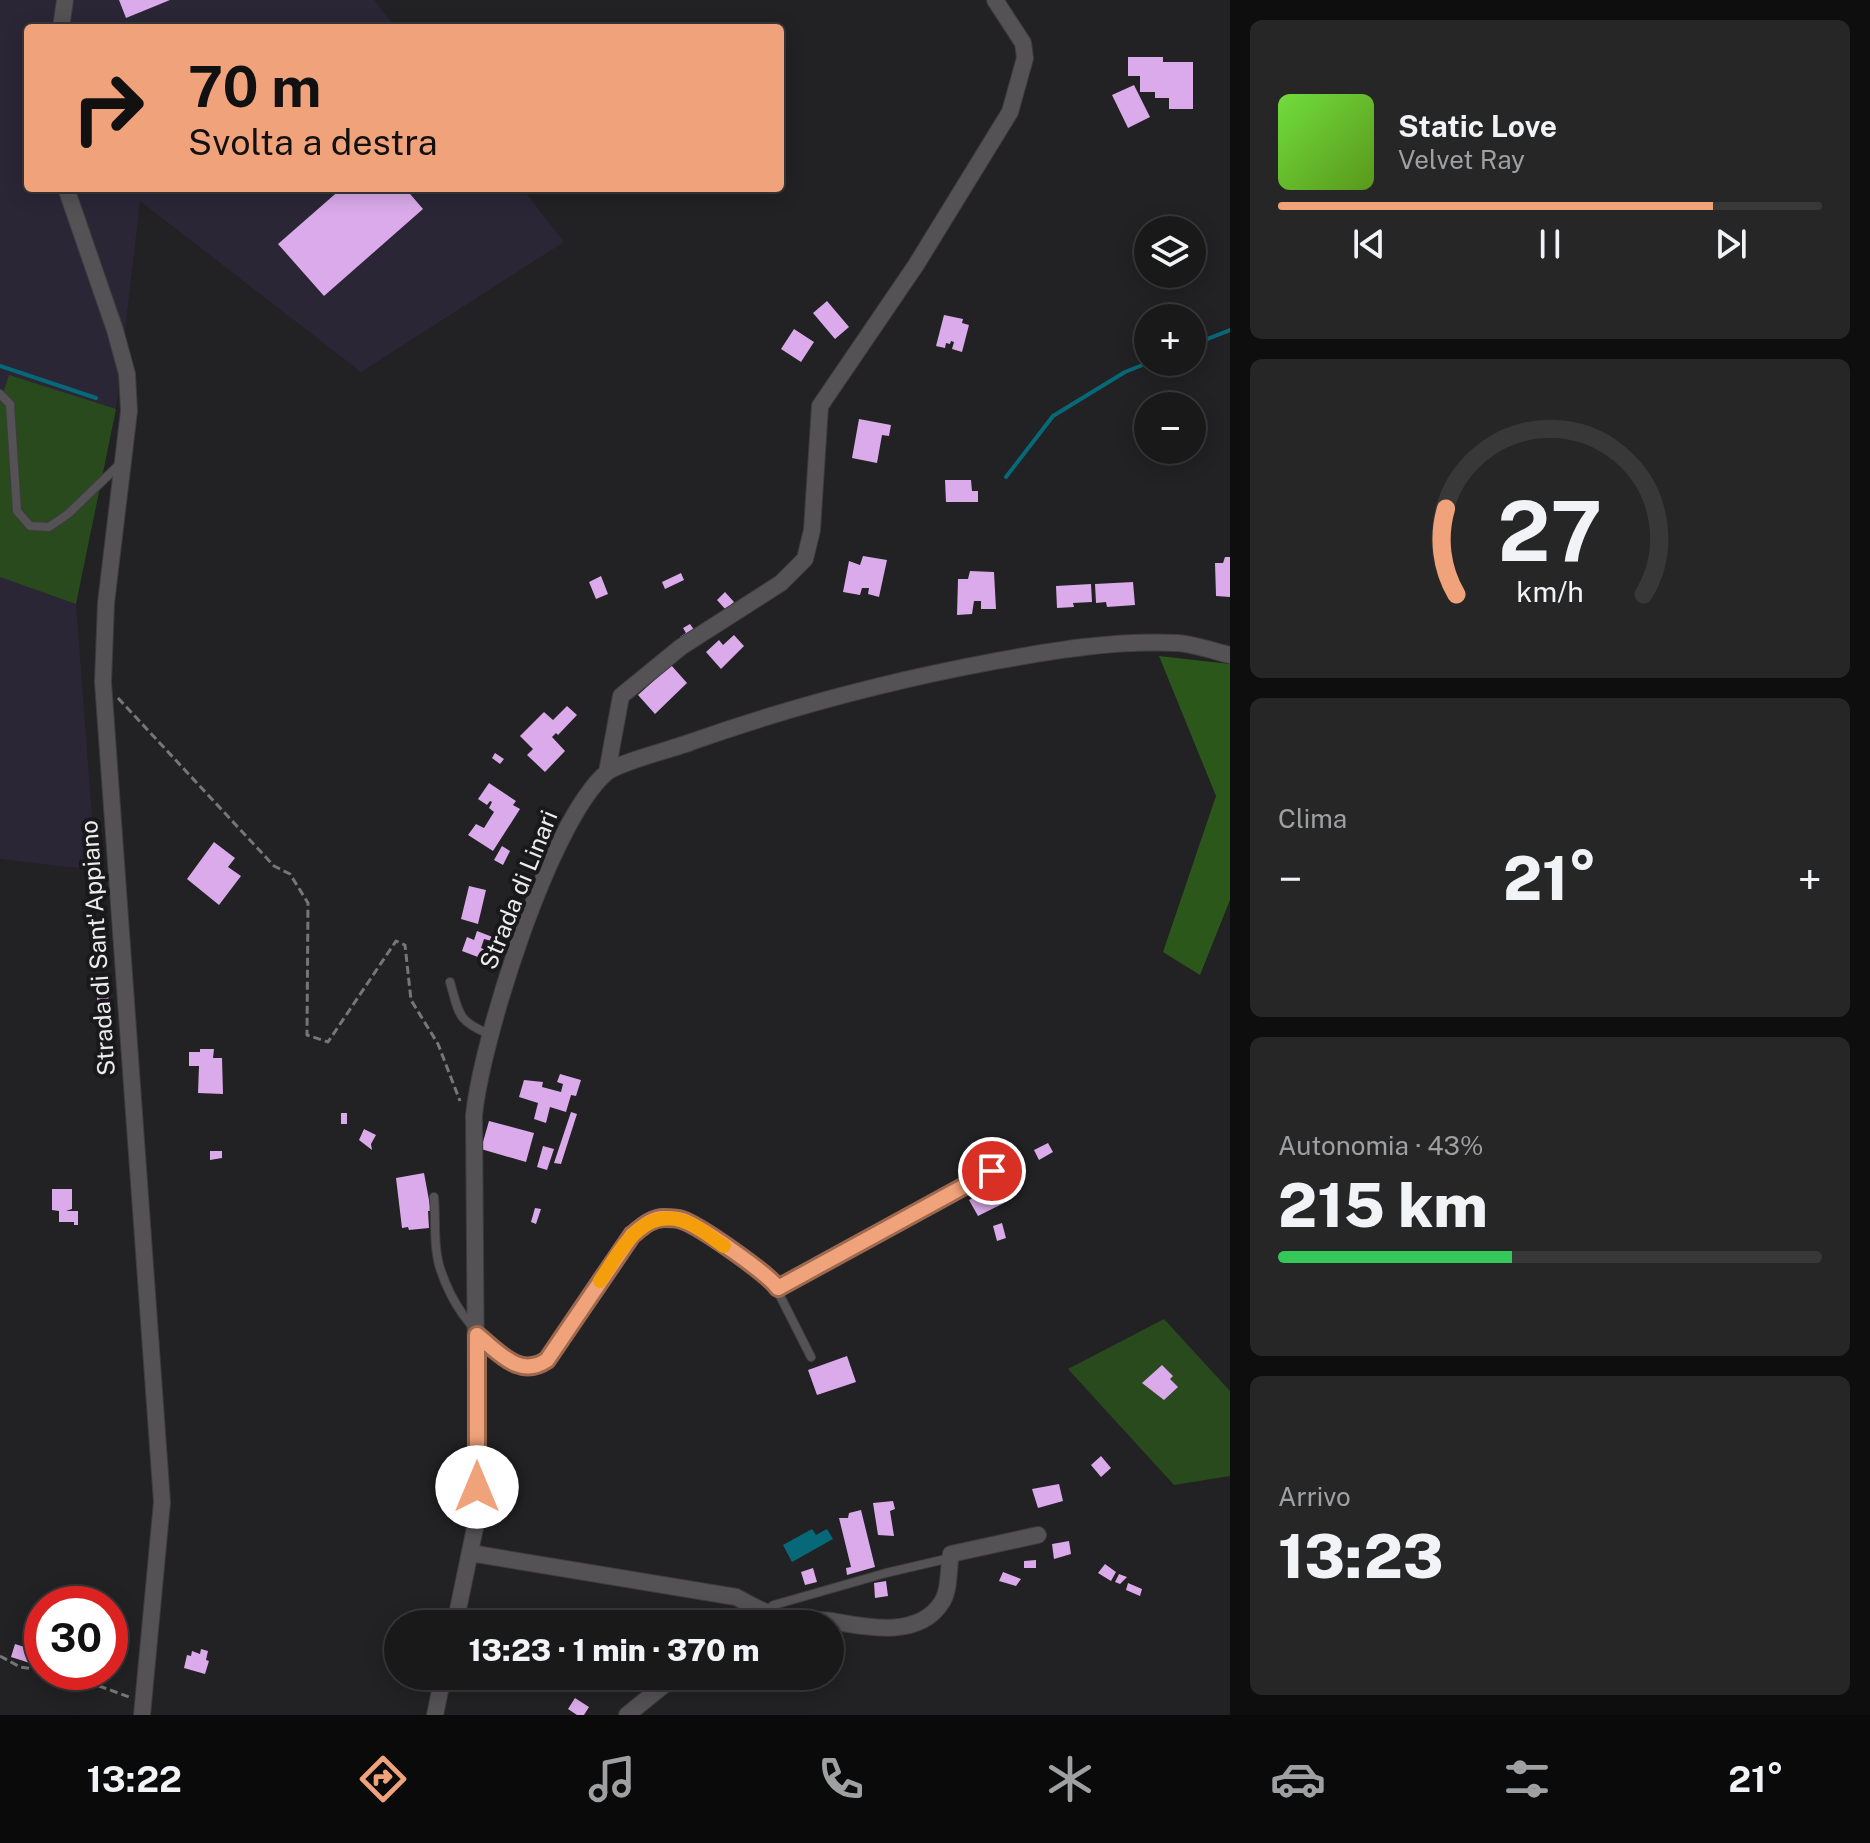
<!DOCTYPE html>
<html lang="it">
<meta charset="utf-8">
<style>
:root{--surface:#1a191a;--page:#272627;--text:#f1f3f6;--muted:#9fa0a2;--line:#383839;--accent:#f0a27a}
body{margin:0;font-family:"Public Sans",sans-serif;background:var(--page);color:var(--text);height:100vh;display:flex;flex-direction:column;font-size:30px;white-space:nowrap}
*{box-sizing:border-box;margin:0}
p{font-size:26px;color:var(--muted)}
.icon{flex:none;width:44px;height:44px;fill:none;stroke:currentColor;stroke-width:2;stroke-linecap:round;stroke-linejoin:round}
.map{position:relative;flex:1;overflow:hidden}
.details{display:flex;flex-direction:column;gap:20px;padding:20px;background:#0e0e0e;width:640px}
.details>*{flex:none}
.top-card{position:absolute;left:24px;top:24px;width:760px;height:168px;border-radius:8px;box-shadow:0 4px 20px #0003,0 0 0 2px var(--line);background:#f0a27a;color:#111;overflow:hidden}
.controls{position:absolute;left:1134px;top:216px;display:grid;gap:16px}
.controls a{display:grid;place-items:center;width:72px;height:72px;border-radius:50%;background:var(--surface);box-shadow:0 4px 20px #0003,0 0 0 2px var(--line);font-size:40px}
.speed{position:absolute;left:24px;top:1586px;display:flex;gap:16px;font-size:40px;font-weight:700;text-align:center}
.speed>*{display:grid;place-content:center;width:104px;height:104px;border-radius:50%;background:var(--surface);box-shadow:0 4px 20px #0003,0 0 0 2px var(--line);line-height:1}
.speed .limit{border:12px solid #d22;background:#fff;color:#111}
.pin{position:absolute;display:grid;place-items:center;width:68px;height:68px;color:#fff;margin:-34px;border:4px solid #fff;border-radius:50%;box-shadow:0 2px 8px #0007}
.me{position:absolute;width:88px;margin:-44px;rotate:0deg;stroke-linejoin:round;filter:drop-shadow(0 0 6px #0008)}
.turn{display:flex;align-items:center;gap:28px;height:168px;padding:0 32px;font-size:36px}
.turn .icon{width:104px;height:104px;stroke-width:2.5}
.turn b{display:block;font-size:56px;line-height:68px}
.big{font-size:60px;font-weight:800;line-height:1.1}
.details .widget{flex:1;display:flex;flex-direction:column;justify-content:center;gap:12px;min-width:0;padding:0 28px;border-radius:12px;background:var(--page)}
.details .dial{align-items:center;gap:0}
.dial svg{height:208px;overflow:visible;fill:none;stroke:var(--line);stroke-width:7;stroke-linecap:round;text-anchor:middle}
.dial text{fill:var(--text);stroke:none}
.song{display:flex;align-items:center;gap:24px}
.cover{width:96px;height:96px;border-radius:12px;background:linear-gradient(135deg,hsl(100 70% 55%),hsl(90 70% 35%))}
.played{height:8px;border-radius:4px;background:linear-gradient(90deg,var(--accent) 80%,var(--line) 80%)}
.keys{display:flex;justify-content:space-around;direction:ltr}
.heat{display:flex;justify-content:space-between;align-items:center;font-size:44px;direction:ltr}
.charge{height:12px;border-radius:6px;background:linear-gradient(90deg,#34c759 43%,var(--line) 0)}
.trip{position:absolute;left:384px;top:1610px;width:460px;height:80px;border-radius:40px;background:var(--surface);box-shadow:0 4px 20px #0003,0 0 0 2px var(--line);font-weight:800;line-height:80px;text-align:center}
.tabs{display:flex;height:128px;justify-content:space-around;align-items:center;background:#0a0a0a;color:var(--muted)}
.tabs .icon{width:56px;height:56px}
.tabs .selected{color:var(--accent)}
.tabs b{font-size:36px;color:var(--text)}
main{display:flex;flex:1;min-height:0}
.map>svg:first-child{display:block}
.industrial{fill:#2b2636}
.green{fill:#294a1d}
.forest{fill:#2b571b}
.water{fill:#076978}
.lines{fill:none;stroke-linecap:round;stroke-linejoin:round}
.stream{stroke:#076978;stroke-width:4}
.building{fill:#daaaea;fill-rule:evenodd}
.lane-casing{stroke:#3d3c3e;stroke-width:10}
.street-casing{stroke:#3d3c3e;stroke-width:18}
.path{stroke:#767577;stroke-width:3;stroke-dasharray:8 4;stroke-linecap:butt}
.lane{stroke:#545255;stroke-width:8}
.street{stroke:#545255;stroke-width:16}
.route-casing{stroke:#9c694f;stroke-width:20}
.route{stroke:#f0a27a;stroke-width:14}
.slow{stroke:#f59e0b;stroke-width:14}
.labels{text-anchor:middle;stroke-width:8;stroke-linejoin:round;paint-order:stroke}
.street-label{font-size:24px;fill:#ecebed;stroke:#19181a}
</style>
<main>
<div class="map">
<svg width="1230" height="1715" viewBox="0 0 1230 1715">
<rect width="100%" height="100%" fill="#222123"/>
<path class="industrial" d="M0,0H374L396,28H28V188H522L564,242L361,372L140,201L116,409L76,604L96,870L0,859Z"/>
<path class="green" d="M9,375L116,409L76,604L0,577V403Z
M1164,1319L1230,1391V1476L1174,1485L1068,1369Z"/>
<path class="forest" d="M1159,656L1230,664V900L1200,975L1163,952L1216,796Z"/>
<path class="water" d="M812,1529L816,1535L827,1529L833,1539L792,1562L783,1545Z"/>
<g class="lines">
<path class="stream" d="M1192,345L1230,330
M0,366L96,398
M1006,477L1053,416L1125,372L1150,362"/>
</g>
<path class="building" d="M119,0H170L126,18Z
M1128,57H1163V62H1193V109H1169V98H1155V92H1140V76H1128Z
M1134,85L1150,117L1128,128L1112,95Z
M342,188H405L423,209L324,296L278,244Z
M827,301L849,327L835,339L813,313Z
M944,315L963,319L962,323L969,325L962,352L952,349L954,342L951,341L950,344L946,343L945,348L936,346Z
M794,329L814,342L801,362L781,349Z
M859,419L891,425L889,436L882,435L877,463L852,458Z
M945,480H971L972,491H978V502H946Z
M863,556L887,560L879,597L868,594L869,588H862L860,595L843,592L849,561L860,565Z
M1225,557H1230V597L1216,596L1215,563H1223Z
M970,571L994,572L996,609H981V601H974L972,614L957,615L958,579H968Z
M681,573L684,580L665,589L662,582Z
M601,576L608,594L596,599L589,582Z
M1133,582L1135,605L1107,607L1106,602L1096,603L1095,584Z
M1091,584L1092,602L1073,603L1074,607L1057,608L1056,586Z
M725,592L734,602L726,610L717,600Z
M690,624L697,634L684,642L680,637L686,633L683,628Z
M734,635L744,646L721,669L706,652L719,640L723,645Z
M671,665L687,683L655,714L638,695Z
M567,706L577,715L558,735L556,733L552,737L565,751L545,772L527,755L533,749L520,736L544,712L553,720Z
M495,753L504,759L500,764L492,758Z
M489,783L516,801L513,805L520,809L493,851L468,835L476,824L484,828L494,812L489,808L492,802L490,801L487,805L478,799Z
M214,842L235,858L228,867L241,876L219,905L187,879Z
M502,846L510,851L503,865L494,860Z
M469,886L486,890L478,924L461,919Z
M477,931L503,941L497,958L493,957L491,962L462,951L467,937L474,940ZM484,939L492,941L489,951L481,948Z
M108,995L111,1016L98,1017L97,996Z
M200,1049H214L213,1058H222L223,1094L198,1093L199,1066H189V1052H200Z
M560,1074L581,1080L576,1096L571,1095L566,1112L550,1107L546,1123L534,1119L538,1103L519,1097L524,1080L543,1082L542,1087L561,1092L563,1084L557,1082Z
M571,1112L577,1114L561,1164L554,1163Z
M341,1113H347V1124H341Z
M489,1121L534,1133L526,1162L481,1149Z
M364,1129L376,1135L371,1144L372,1150L359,1140Z
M1048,1143L1053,1152L1039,1160L1034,1150Z
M543,1146L554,1149L547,1170L537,1167Z
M210,1151H222V1158L210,1160Z
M424,1173L431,1211H428L429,1228L409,1230L408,1227L402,1228L396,1178Z
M997,1185L1004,1203L978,1216L969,1200Z
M52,1189H72V1209L66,1211H78V1225H74V1222H59V1211L52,1210Z
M535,1208L541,1209L536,1224L531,1222Z
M1002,1223L1006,1238L997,1241L993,1226Z
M847,1356L856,1382L817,1395L808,1370Z
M1162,1365L1173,1376L1170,1379L1178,1387L1164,1400L1142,1383Z
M1101,1456L1111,1468L1101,1477L1091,1465Z
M1059,1484L1063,1501L1038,1508L1032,1489Z
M893,1501L895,1509L890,1511L894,1536L878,1535L873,1503Z
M861,1510L875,1567L847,1575L846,1568L851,1567L839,1518H848L849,1513Z
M1069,1541L1071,1554L1054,1559L1052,1544Z
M1036,1560V1568H1024V1561Z
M1105,1564L1116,1572L1111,1581L1098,1573Z
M813,1568L817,1582L805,1585L801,1572Z
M1003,1572L1021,1579L1016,1586L999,1581Z
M1119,1574L1127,1577L1120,1584L1115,1582Z
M886,1581L888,1596L875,1598L874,1583Z
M1128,1583L1142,1589L1140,1596L1126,1590Z
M15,1644L37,1651L33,1664L11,1657Z
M201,1649L208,1651L206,1660L209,1661L205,1674L184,1668L187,1655L191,1656L192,1651L200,1654Z
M575,1698L589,1707L584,1715H577L568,1709Z"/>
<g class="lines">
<defs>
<path id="lane" d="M0,394L10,404L17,511L30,526L49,527L68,514L120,464
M450,982C459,1013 457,1021 489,1034
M434,1197C436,1220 433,1250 441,1271C452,1304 471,1330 498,1351C516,1365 525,1375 547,1360L632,1235L654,1219L665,1218L683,1220L694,1226L772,1280L811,1357
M778,1288L992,1171
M765,1611L774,1605L886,1573L950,1558"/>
<path id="street" d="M61,28L65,0
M66,188L115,330L127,374L129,411L106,603L103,682L162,1502L142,1715
M607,772L621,696L681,647L781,583L805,559L812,530L820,406L916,265L1010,112L1025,58L1023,43L995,0
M470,1553L736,1597C753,1606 769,1616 788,1618C803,1620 817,1619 832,1621C866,1627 919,1639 942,1602C950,1590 948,1568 951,1554L1038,1535
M455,1624L477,1518L474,1115C482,1039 549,823 606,773C619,762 673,749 691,742C790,707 893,680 996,661C1056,650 1116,640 1177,643C1194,644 1213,651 1230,655
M739,1624L764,1611
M435,1715L443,1676
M627,1715L675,1676"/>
</defs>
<use href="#lane" class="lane-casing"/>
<use href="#street" class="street-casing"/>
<path class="path" d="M118,698L274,866L290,874L308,903L307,1035L328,1042L396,941L405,945L411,1000L438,1044L460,1101
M0,1656L20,1667L42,1670
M53,1672L67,1674L129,1697"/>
<use href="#lane" class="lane"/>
<use href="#street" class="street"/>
</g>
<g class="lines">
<defs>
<path id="route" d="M477,1487V1335C499,1352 519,1379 547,1360L632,1235C641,1228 651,1218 664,1218C669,1218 677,1218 682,1220C700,1226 767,1273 778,1288L992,1171"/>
</defs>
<use href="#route" class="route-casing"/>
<use href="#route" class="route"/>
<path class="slow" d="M600,1281C619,1253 640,1209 680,1220C696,1224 711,1237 724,1246"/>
</g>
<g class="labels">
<g class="street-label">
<text transform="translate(519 890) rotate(-68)" y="8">Strada di Linari</text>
<text transform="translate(98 948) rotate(-94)" y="8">Strada di Sant'Appiano</text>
</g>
</g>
</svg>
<div class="controls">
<a><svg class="icon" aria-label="layers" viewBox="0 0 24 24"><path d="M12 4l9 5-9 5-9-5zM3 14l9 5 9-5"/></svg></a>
<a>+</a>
<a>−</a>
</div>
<div class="speed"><div class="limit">30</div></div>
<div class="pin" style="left:992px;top:1171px;background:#d93025"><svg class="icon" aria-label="arrive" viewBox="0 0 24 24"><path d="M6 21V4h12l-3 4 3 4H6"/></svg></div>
<svg class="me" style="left:477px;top:1487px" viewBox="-20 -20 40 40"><circle r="19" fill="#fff"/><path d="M0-13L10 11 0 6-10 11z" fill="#f0a27a"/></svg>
<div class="trip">13:23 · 1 min · 370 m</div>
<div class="top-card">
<div class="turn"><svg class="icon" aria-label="right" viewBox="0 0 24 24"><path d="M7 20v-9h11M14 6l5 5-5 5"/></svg><div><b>70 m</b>Svolta a destra</div></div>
</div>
</div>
<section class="details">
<div class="widget">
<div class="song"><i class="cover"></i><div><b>Static Love</b><p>Velvet Ray</p></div></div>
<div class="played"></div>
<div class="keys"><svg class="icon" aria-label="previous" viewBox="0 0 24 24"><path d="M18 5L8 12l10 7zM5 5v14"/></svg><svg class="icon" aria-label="pause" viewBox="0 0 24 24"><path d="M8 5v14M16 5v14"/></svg><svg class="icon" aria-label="next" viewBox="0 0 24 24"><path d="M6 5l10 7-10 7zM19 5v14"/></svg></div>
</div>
<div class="widget dial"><svg viewBox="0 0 100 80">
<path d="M14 69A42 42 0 1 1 86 69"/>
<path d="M14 69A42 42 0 0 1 10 36" stroke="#f0a27a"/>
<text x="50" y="56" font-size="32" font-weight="700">27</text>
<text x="50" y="72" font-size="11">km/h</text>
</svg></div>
<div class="widget"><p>Clima</p>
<div class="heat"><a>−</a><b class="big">21°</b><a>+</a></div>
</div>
<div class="widget"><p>Autonomia · 43%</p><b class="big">215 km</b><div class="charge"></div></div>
<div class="widget"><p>Arrivo</p><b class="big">13:23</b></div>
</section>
</main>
<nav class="tabs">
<b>13:22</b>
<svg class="icon selected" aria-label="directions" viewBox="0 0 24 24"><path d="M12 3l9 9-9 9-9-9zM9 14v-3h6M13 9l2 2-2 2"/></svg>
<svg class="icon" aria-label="music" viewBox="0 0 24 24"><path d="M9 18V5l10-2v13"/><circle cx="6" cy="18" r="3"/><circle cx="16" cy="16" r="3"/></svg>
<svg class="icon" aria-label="phone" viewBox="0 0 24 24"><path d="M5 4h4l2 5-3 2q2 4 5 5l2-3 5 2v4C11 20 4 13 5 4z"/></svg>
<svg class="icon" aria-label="climate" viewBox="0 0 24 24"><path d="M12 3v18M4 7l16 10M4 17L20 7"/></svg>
<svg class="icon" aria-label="car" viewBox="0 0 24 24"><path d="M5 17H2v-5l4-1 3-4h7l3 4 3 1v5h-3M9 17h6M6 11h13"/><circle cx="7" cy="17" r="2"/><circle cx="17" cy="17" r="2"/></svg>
<svg class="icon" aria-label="filters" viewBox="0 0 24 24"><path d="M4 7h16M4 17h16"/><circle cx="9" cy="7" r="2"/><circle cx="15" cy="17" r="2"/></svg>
<b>21°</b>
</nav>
